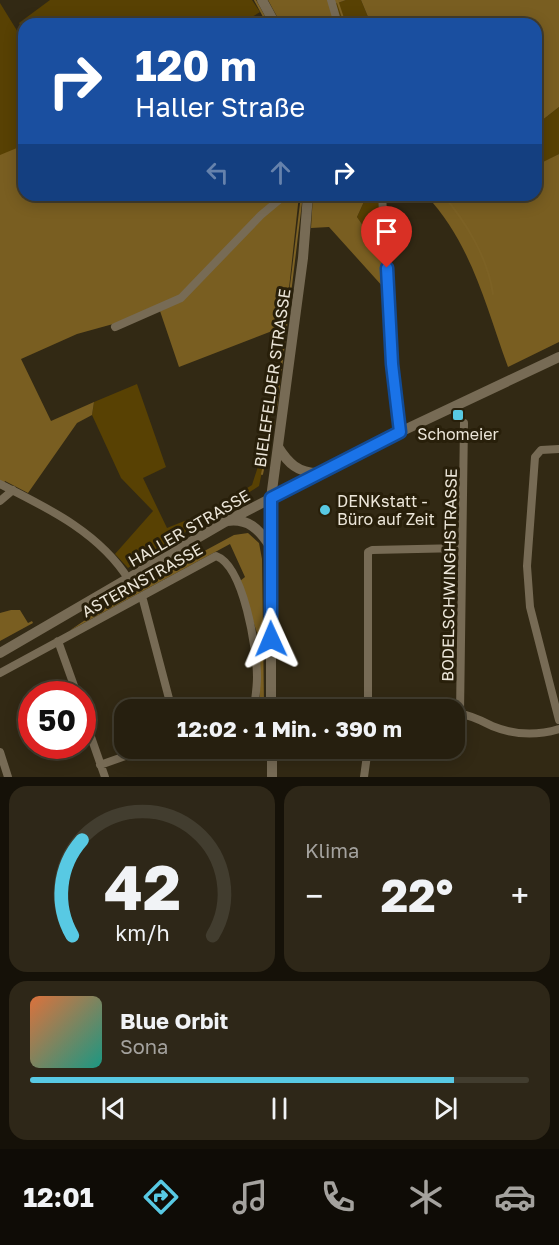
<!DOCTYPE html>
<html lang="de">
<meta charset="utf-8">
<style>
:root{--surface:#261f0f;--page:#2e2718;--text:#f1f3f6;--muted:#a4a29e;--line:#423d2f;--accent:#58c9e3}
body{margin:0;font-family:"Golos Text",sans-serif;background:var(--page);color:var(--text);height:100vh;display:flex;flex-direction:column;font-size:22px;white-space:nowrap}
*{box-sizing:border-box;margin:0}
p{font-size:20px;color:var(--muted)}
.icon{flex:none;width:33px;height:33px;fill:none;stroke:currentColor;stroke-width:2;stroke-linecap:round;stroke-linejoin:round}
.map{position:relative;height:777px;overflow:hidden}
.drawer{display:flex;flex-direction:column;gap:9px;padding:9px;background:#151108;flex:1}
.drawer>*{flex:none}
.top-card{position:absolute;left:18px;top:18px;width:524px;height:183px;border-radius:18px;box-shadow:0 3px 15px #0003,0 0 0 2px var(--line);background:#1a4fa0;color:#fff;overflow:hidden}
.speed{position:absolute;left:18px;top:681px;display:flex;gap:12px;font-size:30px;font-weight:700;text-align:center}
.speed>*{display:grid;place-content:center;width:78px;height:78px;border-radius:50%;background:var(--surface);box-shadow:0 3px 15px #0003,0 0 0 2px var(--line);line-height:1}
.speed .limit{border:9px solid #d22;background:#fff;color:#111}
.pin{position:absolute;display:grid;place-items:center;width:51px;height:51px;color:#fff;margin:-62px -26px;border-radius:50% 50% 50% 0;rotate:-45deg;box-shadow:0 0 6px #0007}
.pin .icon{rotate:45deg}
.me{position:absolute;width:66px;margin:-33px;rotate:359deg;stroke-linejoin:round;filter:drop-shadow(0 0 4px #0008)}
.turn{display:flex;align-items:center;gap:21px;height:126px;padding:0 18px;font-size:27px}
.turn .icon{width:78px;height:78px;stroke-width:2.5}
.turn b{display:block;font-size:42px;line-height:51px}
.lanes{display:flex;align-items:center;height:57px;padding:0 18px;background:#0003;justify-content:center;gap:30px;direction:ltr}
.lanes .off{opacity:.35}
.big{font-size:45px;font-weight:700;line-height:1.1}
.drawer .card{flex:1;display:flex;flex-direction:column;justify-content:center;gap:9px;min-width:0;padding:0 21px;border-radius:18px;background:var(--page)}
.drawer .dial{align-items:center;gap:0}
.dial svg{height:156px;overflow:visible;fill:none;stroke:var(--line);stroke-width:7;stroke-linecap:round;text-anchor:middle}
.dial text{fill:var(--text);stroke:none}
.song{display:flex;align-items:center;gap:18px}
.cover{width:72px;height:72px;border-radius:9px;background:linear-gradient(135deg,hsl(20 70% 55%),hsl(170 70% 35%))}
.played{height:6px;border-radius:3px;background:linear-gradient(90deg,var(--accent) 85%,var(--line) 85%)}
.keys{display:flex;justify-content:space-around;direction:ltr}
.heat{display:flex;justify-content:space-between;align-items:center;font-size:33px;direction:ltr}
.drawer .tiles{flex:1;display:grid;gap:9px;grid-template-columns:1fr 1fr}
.card:last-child{grid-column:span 2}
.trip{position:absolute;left:114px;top:699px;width:351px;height:60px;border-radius:18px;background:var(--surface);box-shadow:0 3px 15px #0003,0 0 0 2px var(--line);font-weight:700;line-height:60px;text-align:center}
.tabs{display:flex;height:96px;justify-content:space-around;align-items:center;background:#0f0c06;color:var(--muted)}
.tabs .icon{width:42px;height:42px}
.tabs .on{color:var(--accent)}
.tabs b{font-size:27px;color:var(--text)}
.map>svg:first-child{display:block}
.green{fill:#584103}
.forest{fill:#795e21}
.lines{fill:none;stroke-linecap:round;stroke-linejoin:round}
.stream{stroke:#7c6124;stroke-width:2}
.street{stroke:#776b55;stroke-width:8}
.secondary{stroke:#776b55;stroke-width:10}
.route-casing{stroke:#114b97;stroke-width:15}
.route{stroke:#1a73e8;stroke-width:10}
.poi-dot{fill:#58c9e3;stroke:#281f0a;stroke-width:2}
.labels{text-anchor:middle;stroke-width:6;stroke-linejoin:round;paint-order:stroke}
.street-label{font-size:16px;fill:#ece6d9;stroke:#281f0a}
.poi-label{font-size:16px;fill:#ece6d9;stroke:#281f0a}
</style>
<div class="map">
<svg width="559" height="777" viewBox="0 0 559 777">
<rect width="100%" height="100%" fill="#322914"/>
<path class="green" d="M50,0H252L260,12L241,24H24V31L19,23Z
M346,0H361L371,24H341L335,4Z
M0,3L24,42V145L3,155H0Z
M559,107V154L539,165L536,156V125Z
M367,195H378L384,256L357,217Z
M137,384L166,467L143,478L167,528L214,509L252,485L273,420L259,486L128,568L115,554L153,511L121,478L92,415L94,402Z"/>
<path class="forest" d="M268,0H346L335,4L341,24H281Z
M361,0H559V107L536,125V24H371Z
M24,145V195H299L285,326L179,367L160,311L77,334L21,359L51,421L94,402L92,415L77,423L28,493L5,481L0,489V155Z
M559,154V342L508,367C485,304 472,245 426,195H536V156L539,164Z
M313,195H367L357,217L384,256V288L329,227L311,228Z
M248,533L259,543L262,559L264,704H260L258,636L240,581L245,577L230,544L69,631L119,597L234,535Z
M11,610H20L28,623L32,621L33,623L0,641V613Z"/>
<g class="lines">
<path class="stream" d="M255,0L268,24
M337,0L345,24
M443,195C466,222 488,258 493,294
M276,409L302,195
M262,474L274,421"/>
<path class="street" d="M331,0L338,24
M382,195L392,364L397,422L400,432
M115,327L181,298L261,215L285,195
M559,449L541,450L535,457L527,566L530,607L559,720
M0,484C48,508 100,533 129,580
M0,501L13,490
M142,596L172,710
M58,641L77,694
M0,673L216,556C244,566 257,650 257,677C257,688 255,699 254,710
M368,710V552L372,550L462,548
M82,711L105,777
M460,714C471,715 482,721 492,726C514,735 536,736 559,729
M454,726L460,714L464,423
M272,749L299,748
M0,752L8,777
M100,765L148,748
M364,777L368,748"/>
<path class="secondary" d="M262,0L275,24
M278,447C288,463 298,473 318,473
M227,521C248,518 259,529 270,546
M0,653L225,522L400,432L559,357
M271,710V498L303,258L308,195
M272,748V777"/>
</g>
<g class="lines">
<defs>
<path id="route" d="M271,639V498L400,432L392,364L387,268"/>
</defs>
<use href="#route" class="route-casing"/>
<use href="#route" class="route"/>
</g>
<g class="poi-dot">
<rect x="452" y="409" width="12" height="12" rx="3"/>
<circle cx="325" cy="510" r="6"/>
</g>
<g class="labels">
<g class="street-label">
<text transform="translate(272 378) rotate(-82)" y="6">BIELEFELDER STRASSE</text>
<text transform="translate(189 528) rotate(-30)" y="6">HALLER STRASSE</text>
<text transform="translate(449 575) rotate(-89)" y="6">BODELSCHWINGHSTRASSE</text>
<text transform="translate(142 580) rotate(-29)" y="6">ASTERNSTRASSE</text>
</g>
<g class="poi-label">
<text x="458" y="440">Schomeier</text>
<text x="337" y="507" text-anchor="start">DENKstatt -<tspan x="337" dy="18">Büro auf Zeit</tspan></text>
</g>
</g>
</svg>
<div class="speed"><div class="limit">50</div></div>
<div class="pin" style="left:387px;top:268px;background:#d93025"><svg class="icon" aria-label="arrive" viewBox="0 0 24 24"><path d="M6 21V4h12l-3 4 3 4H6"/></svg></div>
<svg class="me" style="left:271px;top:639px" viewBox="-20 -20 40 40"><path d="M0-17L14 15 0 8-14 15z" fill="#1a73e8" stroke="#fff" stroke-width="4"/></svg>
<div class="trip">12:02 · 1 Min. · 390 m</div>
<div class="top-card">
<div class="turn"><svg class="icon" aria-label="right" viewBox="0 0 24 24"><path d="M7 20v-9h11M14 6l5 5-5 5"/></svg><div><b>120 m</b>Haller Straße</div></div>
<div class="lanes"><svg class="icon off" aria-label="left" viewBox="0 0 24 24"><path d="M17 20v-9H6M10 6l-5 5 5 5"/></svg><svg class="icon off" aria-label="ahead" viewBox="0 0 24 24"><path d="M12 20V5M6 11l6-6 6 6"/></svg><svg class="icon" aria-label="right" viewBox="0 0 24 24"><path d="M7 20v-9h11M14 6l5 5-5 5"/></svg></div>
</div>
</div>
<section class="drawer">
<div class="tiles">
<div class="card dial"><svg viewBox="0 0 100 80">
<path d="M14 69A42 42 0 1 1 86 69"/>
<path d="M14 69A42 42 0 0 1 19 20" stroke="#58c9e3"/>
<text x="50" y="56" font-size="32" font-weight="700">42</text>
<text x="50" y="72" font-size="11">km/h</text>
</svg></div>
<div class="card"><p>Klima</p>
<div class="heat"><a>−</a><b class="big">22°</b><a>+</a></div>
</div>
<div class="card">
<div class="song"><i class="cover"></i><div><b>Blue Orbit</b><p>Sona</p></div></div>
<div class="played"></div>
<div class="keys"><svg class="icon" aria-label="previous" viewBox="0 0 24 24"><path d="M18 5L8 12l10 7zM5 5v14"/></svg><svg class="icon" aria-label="pause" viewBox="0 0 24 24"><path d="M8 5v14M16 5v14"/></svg><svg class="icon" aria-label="next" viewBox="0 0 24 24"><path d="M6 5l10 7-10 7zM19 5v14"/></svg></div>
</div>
</div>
</section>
<nav class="tabs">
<b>12:01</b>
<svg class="icon on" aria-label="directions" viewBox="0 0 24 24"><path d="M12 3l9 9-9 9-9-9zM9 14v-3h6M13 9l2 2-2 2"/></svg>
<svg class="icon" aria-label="music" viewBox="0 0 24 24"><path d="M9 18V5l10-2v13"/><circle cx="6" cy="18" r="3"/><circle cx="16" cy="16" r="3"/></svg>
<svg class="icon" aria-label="phone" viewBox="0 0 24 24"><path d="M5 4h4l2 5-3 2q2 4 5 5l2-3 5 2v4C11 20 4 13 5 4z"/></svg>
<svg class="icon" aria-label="climate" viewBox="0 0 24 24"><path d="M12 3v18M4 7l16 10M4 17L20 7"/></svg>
<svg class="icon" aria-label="car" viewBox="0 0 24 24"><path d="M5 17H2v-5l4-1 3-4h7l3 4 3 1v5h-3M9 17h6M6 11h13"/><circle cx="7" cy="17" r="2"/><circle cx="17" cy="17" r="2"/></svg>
</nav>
